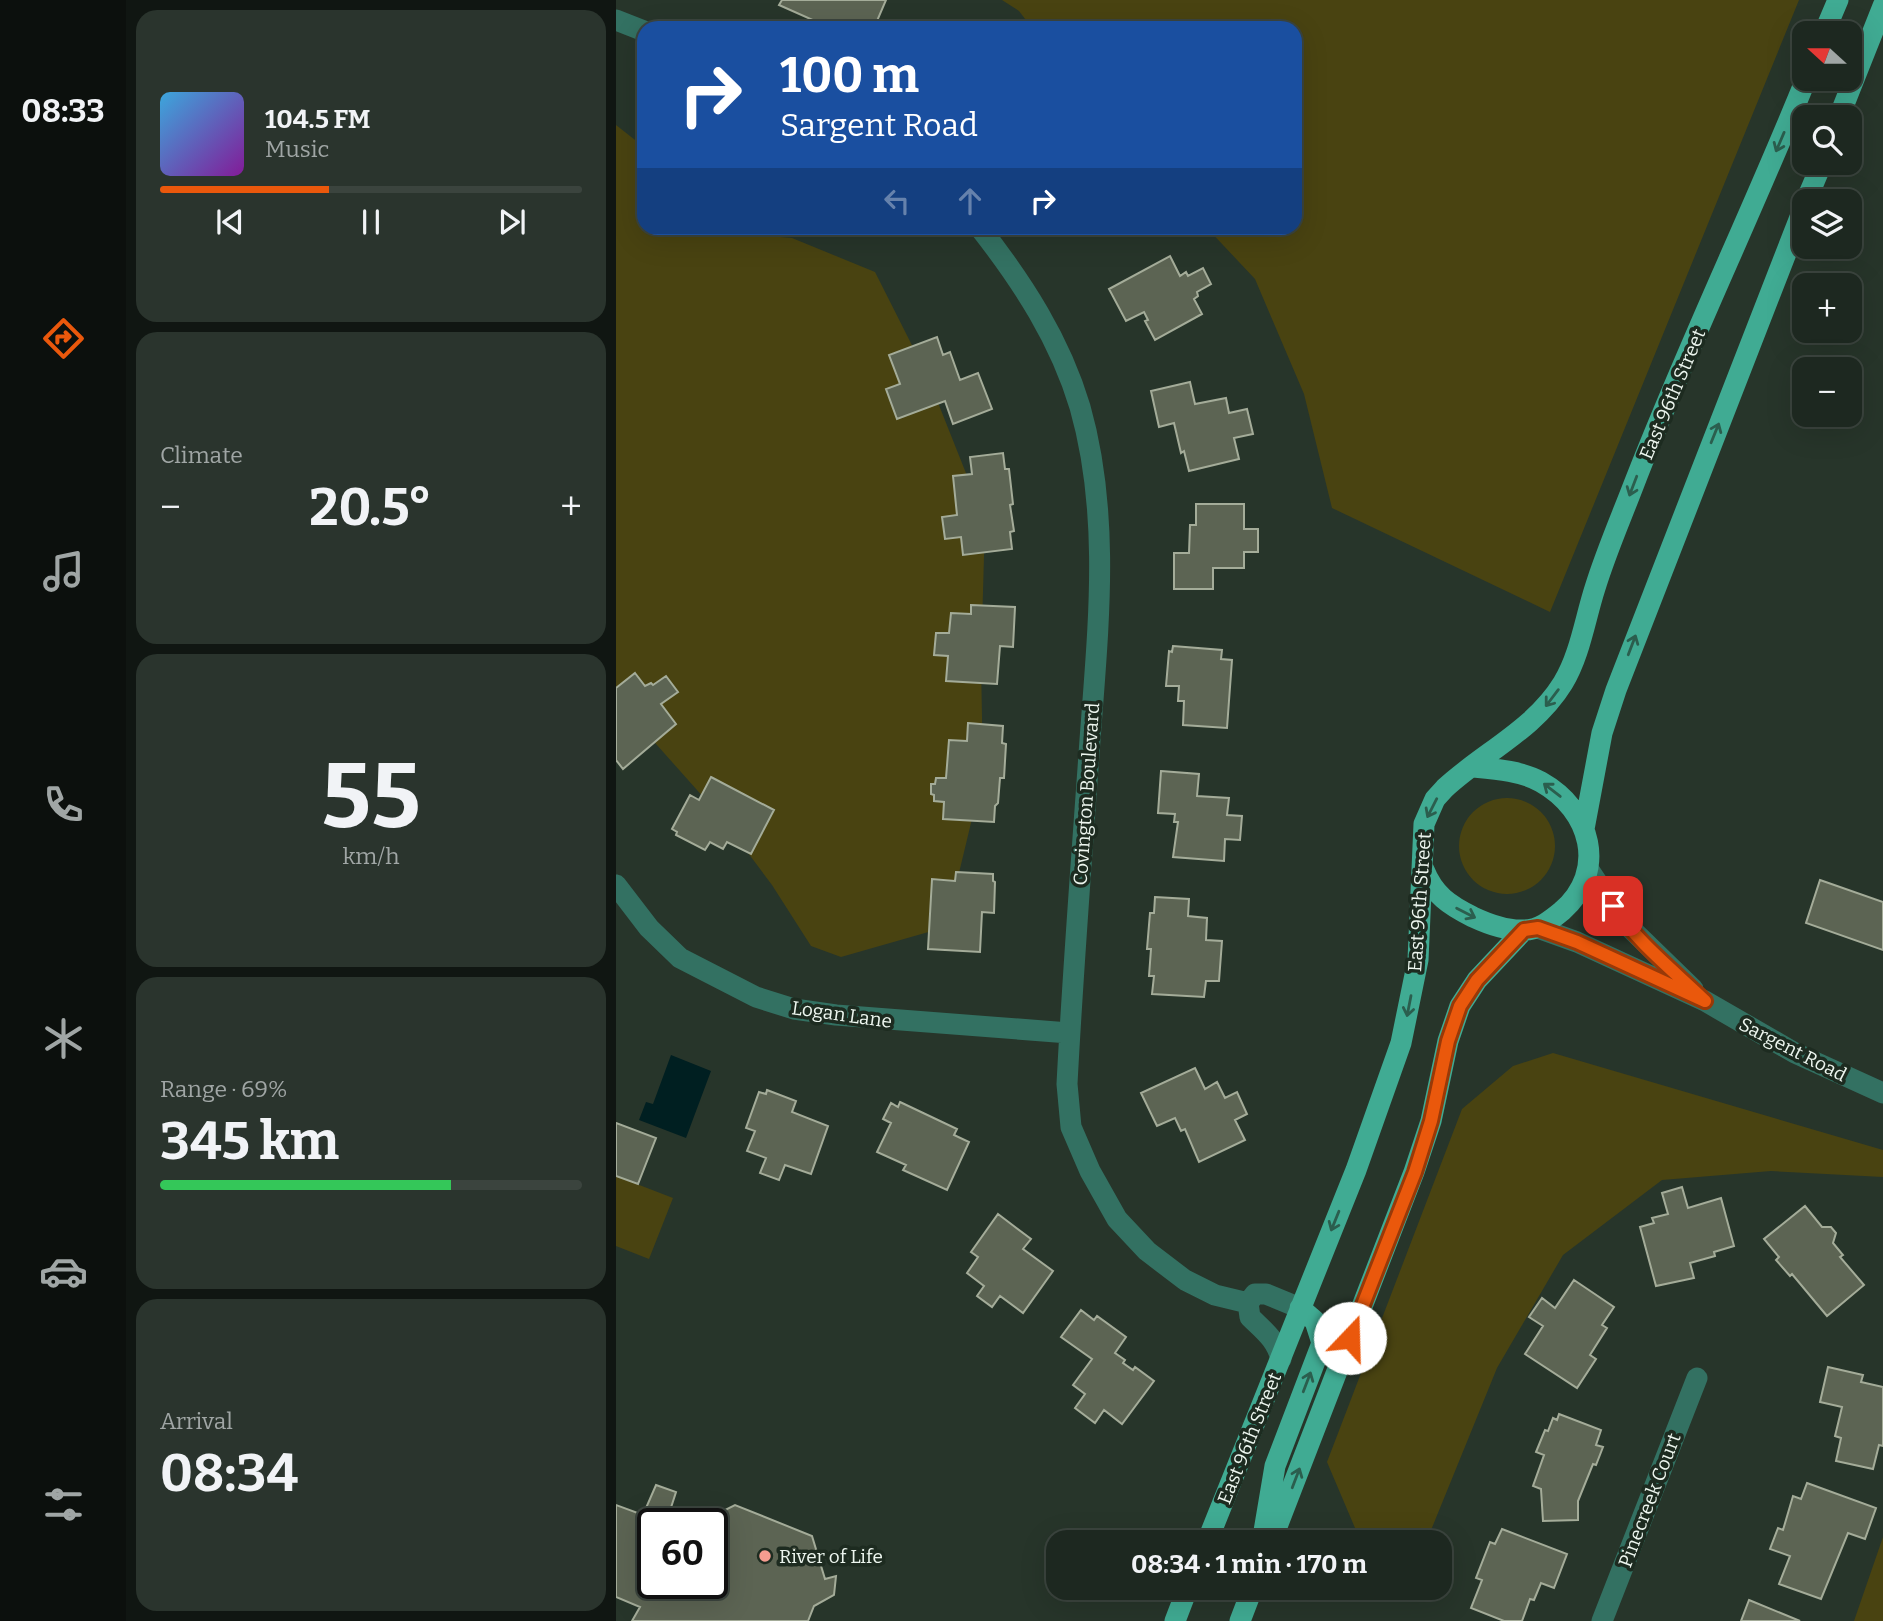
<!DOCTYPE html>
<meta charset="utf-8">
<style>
:root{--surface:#1d2820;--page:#2a342d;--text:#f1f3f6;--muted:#a0a6a5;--line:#3b443e;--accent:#ea580c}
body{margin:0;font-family:Bitter,serif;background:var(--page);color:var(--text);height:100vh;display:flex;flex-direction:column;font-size:26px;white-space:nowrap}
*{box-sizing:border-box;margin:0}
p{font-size:23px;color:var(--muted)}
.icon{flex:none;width:38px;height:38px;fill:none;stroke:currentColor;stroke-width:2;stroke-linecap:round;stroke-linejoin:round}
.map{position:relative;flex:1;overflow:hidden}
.panel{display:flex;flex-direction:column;gap:10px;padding:10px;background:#101612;width:490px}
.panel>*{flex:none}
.guide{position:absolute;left:21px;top:21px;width:665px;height:214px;border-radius:21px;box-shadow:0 7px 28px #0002,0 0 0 2px var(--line);background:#1a4fa0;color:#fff;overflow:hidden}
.needle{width:46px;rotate:291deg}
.fabs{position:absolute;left:1176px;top:21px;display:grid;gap:14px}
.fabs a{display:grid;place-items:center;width:70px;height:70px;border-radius:14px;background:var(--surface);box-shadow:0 7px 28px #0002,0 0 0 2px var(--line);font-size:35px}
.speed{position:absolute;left:21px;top:1508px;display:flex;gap:14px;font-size:35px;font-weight:700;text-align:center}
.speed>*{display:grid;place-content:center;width:91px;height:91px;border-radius:50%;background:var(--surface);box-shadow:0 7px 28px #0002,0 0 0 2px var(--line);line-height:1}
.speed .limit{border:4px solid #111;border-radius:10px;background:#fff;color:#111}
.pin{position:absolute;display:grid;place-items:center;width:60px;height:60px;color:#fff;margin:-30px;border-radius:14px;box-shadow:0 4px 10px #0006}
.me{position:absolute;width:77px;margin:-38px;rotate:21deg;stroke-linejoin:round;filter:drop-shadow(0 0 5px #0008)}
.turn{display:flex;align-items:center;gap:24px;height:147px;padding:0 28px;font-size:32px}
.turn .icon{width:91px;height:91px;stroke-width:2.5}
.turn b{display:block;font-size:49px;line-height:60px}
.lanes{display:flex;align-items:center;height:66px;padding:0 28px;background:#0003;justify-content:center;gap:35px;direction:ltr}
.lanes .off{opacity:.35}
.big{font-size:52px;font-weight:700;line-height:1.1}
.panel .widget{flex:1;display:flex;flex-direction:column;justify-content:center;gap:10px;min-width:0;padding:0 24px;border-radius:21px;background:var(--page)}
.panel .dial{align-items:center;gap:0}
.dial b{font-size:91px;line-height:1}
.song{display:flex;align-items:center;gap:21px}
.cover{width:84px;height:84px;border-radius:10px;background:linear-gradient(135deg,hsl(200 70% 55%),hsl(290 70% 35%))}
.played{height:7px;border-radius:4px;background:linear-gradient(90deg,var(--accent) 40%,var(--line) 40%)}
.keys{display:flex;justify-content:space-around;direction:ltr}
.heat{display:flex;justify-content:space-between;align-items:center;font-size:38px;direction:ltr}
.charge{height:10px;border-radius:5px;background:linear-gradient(90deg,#34c759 69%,var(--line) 0)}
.trip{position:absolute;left:430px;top:1530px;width:406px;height:70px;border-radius:21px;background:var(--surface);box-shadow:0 7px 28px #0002,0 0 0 2px var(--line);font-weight:700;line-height:70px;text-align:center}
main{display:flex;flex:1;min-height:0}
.tabs{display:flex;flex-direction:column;width:126px;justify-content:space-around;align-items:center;background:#0c100d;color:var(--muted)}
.tabs .icon{width:49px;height:49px}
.tabs .on{color:var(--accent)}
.tabs b{font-size:32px;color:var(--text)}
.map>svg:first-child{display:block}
.green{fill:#494311}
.water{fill:#001f21}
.building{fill:#5c6453;stroke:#a4ac99;stroke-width:2}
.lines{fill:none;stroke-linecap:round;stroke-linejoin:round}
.minor{stroke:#337162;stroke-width:21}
.major{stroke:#40ab93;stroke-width:21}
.oneway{stroke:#2b5e4e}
.route-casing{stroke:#983908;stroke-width:18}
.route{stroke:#ea580c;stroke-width:12}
.poi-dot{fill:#f59c90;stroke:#1d2b20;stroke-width:2.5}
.labels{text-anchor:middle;stroke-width:7;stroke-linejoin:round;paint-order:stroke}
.street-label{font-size:19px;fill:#edf6ef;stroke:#1d2b20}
.poi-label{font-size:19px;fill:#edf6ef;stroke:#1d2b20;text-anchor:start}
</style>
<main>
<nav class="tabs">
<b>08:33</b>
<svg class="icon on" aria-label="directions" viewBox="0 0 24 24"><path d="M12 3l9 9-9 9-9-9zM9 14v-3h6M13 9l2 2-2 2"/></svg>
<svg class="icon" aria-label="music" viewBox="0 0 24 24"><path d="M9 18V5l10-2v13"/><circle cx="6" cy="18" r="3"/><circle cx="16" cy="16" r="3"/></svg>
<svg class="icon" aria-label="phone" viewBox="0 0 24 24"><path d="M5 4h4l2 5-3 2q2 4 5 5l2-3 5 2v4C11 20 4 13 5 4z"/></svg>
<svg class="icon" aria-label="climate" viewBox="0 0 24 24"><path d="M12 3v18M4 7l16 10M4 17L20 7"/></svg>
<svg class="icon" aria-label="car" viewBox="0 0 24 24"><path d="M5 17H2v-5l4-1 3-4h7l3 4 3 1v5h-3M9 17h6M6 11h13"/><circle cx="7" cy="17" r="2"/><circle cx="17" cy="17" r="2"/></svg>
<svg class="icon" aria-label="filters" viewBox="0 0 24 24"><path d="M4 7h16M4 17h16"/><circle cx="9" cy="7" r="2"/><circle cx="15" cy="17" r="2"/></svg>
</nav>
<section class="panel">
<div class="widget">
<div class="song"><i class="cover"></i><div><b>104.5 FM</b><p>Music</p></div></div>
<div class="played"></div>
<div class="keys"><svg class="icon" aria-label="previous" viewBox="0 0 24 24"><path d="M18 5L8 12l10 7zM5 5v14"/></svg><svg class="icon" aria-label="pause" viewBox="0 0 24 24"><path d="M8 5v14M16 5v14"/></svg><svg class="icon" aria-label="next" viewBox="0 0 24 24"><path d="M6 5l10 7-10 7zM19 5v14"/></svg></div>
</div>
<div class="widget"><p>Climate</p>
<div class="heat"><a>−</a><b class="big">20.5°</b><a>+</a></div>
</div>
<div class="widget dial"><b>55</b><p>km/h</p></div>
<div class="widget"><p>Range · 69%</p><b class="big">345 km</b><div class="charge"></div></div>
<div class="widget"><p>Arrival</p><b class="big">08:34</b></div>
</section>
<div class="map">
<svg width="1267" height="1621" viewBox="0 0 1267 1621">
<rect width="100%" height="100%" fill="#27352a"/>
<path class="green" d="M386,0H1183L934,612L716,508L688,394L639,279L591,228H679V28H416L403,11Z
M0,125L28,147V228H122L130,234L176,238L259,272L311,375L369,521L365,662L367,773L330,927L225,957L195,946L156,885L105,817L0,699Z
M843 846a48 48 0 1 1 96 0a48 48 0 1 1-96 0Z
M937,1053L1267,1150V1177L1155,1171L1046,1180L947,1255L881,1368L811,1540L809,1542H745L711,1462L846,1109L897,1066Z
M0,1176L57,1198L33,1259L0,1246Z
M1267,1536V1621H1238L1267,1537Z"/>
<path class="water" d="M55,1055L95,1071L70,1138L23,1120L30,1102L37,1104Z"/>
<path class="building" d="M166,0H270L258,28H222L211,23L210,26L163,5Z
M554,256L564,276L570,272L572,276L587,268L595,284L581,292L582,296L578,299L586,314L539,340L529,321L532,320L528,312L510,321L493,289Z
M321,337L327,355L334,352L344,380L362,373L376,409L337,424L329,401L281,419L270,389L284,384L273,355Z
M574,382L579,404L610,398L613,413L631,409L637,434L618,438L623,459L573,471L568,451L565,453L558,423L543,427L535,391Z
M387,453L389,469H393L397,504L394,505L398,531L394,532L396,549L347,555L345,537L329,539L326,517L341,515L337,476L356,474L354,457Z
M580,504H628V529H642V552H628V568H597V589H558V553H573L574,525H580Z
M355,605L399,607L397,647L384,646L381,684L330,681L332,656L318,655L320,633H333L335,613L355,614Z
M557,646L606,650L605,659L616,660L611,728L567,725L568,701H562L563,686H550L553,651L556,652Z
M19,673L29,686L35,683L37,685L50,676L62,692L45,704L60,724L7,769L0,760V688Z
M352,723L387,726L386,743L390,744L388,778H384L382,803L379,806L378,822L327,819L328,802L318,801V795L315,794V784H319L320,778H330L333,740L351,741Z
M545,771L583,774L581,796L613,798L611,815L626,816L624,840L609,839L608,861L557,857L562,822H558L559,814L542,813Z
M95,777L158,810L135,854L111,842L107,849L94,842L89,850L60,835L61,832L56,829L74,795L83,800Z
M340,872L377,874V881L379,882L378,913L366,912L364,952L312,949L316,879L339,881Z
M1204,880L1267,902V950L1190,923Z
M539,897L573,899L572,916L591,918L590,940L606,941L603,981H590L588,997L536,994L538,976H533L535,949H531L534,913H538Z
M579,1068L589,1089L601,1082L609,1098L621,1092L631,1114L619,1120L629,1140L583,1162L569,1129L565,1131L559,1118L541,1126L525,1093Z
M151,1090L180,1101L176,1112L212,1126L195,1174L169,1165L163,1180L144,1173L150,1158L131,1151L139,1131L130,1128L143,1092L150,1094Z
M284,1102L341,1129L338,1135L353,1142L331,1190L287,1170L290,1165L261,1152L275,1123L267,1119L275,1103L282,1107Z
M0,1123L40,1138L22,1184L0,1176Z
M1066,1187L1072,1208L1105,1198L1118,1246L1098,1252L1099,1256L1074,1263L1078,1278L1040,1286L1024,1227L1038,1223L1036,1218L1052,1214L1046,1193Z
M1189,1206L1206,1227H1215L1220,1233L1217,1243L1227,1255L1224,1257L1248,1285L1211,1316L1176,1274L1174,1276L1160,1260L1163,1257L1148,1239Z
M382,1214L415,1239L407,1249L437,1271L407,1313L384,1296L376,1307L361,1296L368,1286L351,1273L362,1257L355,1252Z
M958,1280L998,1307L986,1325L991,1328L974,1355L980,1359L961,1388L909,1354L927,1326L913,1317L926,1298L939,1308Z
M465,1310L478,1320L481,1316L510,1337L499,1353L509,1360L507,1363L517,1370L519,1367L538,1381L506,1424L488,1410L479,1423L459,1408L469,1394L457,1385L476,1359L445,1337Z
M1212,1367L1247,1375L1245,1382L1267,1387V1446L1263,1445L1257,1469L1220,1461L1225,1438L1219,1436L1226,1407L1204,1402Z
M943,1414L985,1430L980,1445L987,1447L980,1465L977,1464L962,1501V1520L927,1521L925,1489L917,1486L928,1455L920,1452L929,1430L932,1431L937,1418L941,1420Z
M1191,1483L1260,1508L1249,1539L1232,1533L1205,1599L1163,1584L1174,1556L1154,1549L1162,1528L1167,1530L1177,1496L1185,1499Z
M40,1485L60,1492L50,1523L52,1524H37V1584H96V1524H81L119,1505L196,1536L209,1579L220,1576L218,1595L198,1606L192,1621H16L24,1607L0,1597V1505L27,1515Z
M886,1529L951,1554L938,1588L925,1583L918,1600L914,1599L906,1621H888L855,1608L866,1580L860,1578L874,1542L879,1544Z
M1133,1600L1184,1621H1125Z"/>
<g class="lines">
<path class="minor" d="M0,20L28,31
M364,228C407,283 444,340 464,407C495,516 482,629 474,740C466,854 457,969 451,1084L455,1127L474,1171L501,1219L531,1251L569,1280L599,1295L632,1303
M973,870L1007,921L1077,989
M0,885L33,928L64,958L140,997L178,1009L220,1015L453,1033
M922,928L961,942L1089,1001L1179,1053L1267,1093
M665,1359C660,1339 648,1331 634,1317L632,1303L639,1294H650L684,1308
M986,1621L1081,1378"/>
<path class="major" d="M1208,33L1222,0
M1223,117L1267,6
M1190,201L1206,163
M968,829L986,733L1000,690L1188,207
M808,870C818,895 833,905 857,917C872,924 891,931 908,930C923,930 935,920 946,911C992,871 975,810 925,782C906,771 879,769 857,767
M647,1537L659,1466L706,1343L699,1321L684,1308
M591,1542L740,1170L785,1043L802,960L808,824L819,799L829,788C868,752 918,730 947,683C964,655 969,619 979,588C990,552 1005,518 1018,484C1071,347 1135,215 1190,79
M655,1542L798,1172L815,1121L832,1041L844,1006L861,980L908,930
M559,1621L572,1587
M624,1621L637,1587"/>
</g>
<defs><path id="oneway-shaft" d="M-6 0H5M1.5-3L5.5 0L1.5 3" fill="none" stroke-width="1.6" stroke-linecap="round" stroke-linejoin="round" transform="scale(1.75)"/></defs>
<g class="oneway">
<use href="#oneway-shaft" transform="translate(1164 142) rotate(113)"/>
<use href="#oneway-shaft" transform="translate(1099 433) rotate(-68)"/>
<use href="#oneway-shaft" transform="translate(1017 486) rotate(111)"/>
<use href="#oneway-shaft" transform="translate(1016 645) rotate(-69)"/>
<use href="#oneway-shaft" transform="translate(936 698) rotate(127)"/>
<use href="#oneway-shaft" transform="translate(936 790) rotate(-142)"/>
<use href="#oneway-shaft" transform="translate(816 808) rotate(117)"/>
<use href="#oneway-shaft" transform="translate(850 913) rotate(27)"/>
<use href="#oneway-shaft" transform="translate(793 1006) rotate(101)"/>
<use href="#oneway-shaft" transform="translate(719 1221) rotate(112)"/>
<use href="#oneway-shaft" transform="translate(691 1382) rotate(-69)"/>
<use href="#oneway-shaft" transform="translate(680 1478) rotate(-69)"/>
</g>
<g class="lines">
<defs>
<path id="route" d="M734,1338L799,1172L815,1121L832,1041L844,1006L861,980L908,930L922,928L961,942L1089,1001C1058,971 1021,942 997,906"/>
</defs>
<use href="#route" class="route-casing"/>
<use href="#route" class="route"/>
</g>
<circle class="poi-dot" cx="149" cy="1556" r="7"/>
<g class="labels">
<g class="street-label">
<text transform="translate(1056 394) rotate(-67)" y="7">East 96th Street</text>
<text transform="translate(470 794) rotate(-86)" y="7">Covington Boulevard</text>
<text transform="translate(803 902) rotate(-86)" y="7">East 96th Street</text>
<text transform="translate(226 1014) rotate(8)" y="7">Logan Lane</text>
<text transform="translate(1177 1049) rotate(27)" y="7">Sargent Road</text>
<text transform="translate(633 1438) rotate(-68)" y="7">East 96th Street</text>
<text transform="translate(1033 1500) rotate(-69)" y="7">Pinecreek Court</text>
</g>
<g class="poi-label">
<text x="163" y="1563">River of Life</text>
</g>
</g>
</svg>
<div class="fabs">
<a><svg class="needle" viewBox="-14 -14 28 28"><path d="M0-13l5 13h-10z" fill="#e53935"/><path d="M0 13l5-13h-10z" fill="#a0a6a5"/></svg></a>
<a><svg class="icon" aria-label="search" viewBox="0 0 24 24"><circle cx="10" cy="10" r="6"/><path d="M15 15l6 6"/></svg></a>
<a><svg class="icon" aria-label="layers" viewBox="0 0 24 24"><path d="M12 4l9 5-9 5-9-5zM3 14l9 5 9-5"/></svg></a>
<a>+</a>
<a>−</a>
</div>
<div class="speed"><div class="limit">60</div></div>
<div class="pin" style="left:997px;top:906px;background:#d93025"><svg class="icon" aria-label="arrive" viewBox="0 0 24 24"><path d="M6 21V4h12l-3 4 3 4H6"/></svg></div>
<svg class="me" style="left:734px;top:1338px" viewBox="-20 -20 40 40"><circle r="19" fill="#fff"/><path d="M0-13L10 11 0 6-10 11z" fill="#ea580c"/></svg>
<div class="trip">08:34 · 1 min · 170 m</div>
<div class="guide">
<div class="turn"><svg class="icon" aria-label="right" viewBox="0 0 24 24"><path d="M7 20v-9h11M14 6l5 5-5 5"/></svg><div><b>100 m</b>Sargent Road</div></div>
<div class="lanes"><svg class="icon off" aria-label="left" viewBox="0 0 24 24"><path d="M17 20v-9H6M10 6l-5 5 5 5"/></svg><svg class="icon off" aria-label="ahead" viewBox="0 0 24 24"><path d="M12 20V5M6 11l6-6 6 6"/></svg><svg class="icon" aria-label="right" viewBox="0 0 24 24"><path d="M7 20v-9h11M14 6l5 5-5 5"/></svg></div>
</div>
</div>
</main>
